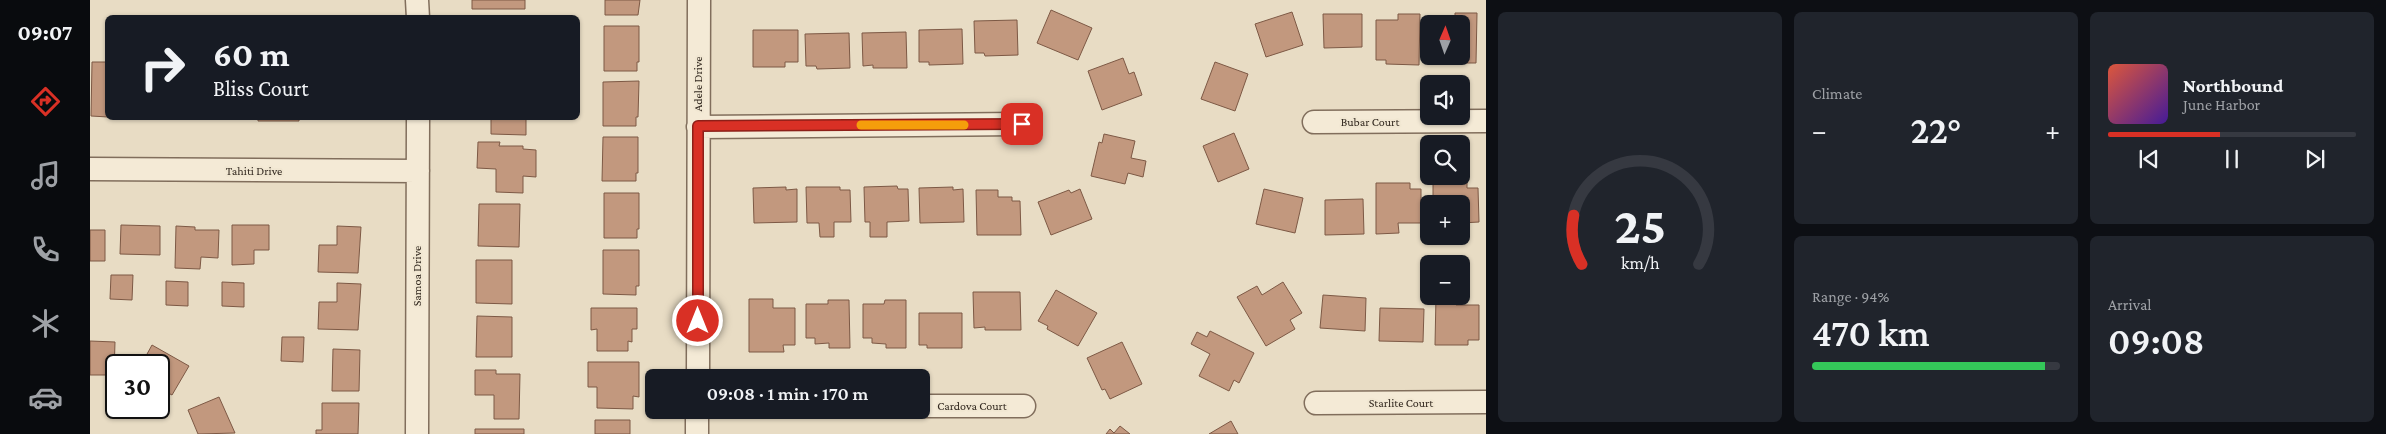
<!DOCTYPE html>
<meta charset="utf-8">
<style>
:root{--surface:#171b24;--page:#20242c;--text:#f1f3f6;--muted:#9ea1a6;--line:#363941;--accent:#d93025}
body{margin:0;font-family:"Crimson Pro",serif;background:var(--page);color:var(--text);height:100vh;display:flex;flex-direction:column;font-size:19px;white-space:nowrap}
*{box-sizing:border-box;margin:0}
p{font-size:16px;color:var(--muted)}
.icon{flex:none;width:28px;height:28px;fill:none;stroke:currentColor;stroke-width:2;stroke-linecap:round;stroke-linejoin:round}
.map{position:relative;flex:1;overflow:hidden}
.details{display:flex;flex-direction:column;gap:12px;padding:12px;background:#0d0f14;width:900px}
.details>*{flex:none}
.top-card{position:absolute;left:15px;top:15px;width:475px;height:105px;border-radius:8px;box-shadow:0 1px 4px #0004;background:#171b24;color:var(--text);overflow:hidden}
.needle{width:32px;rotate:2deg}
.controls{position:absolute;left:1330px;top:15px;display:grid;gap:10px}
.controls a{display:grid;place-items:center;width:50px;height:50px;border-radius:8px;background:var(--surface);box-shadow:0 1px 4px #0004;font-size:25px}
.speed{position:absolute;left:15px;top:354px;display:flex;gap:10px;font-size:25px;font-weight:700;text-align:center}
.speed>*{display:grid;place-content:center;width:65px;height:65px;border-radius:50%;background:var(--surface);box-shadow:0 1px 4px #0004;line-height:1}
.speed .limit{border:2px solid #111;border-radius:8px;background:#fff;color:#111}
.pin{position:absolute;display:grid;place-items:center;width:42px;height:42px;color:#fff;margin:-21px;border-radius:10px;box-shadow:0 2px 8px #0006}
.me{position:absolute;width:55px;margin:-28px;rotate:0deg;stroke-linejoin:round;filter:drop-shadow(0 0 4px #0008)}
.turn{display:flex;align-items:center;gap:18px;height:105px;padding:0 25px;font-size:22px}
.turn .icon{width:65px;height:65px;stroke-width:2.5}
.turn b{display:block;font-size:35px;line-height:42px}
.big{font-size:38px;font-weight:600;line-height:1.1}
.details .card{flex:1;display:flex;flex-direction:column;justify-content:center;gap:8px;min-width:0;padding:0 18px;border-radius:8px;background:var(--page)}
.details .dial{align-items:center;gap:0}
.dial svg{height:130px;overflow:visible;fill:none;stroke:var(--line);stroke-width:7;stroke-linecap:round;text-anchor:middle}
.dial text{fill:var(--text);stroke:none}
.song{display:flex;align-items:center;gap:15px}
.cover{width:60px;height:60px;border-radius:8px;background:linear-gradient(135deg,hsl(10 70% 55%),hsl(260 70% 35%))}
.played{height:5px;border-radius:2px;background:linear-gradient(90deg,var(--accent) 45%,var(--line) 45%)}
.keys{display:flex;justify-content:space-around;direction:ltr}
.heat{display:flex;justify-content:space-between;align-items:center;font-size:28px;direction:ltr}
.charge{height:8px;border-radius:4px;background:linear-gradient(90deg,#34c759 94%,var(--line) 0)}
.details .tiles{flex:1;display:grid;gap:12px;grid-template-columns:repeat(3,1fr)}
.card:first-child{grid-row:span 2}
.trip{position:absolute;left:555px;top:369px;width:285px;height:50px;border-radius:8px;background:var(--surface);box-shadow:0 1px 4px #0004;font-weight:600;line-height:50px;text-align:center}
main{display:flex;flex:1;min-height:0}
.tab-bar{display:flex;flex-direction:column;width:90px;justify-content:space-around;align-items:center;background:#090b0e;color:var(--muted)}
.tab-bar .icon{width:35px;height:35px}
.tab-bar .active{color:var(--accent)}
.tab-bar b{font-size:22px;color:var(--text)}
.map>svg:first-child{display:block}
.building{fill:#c2987e;stroke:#7d5945}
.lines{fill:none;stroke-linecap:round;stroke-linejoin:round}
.minor-casing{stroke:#816e5c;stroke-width:25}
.minor{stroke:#f4ead6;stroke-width:22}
.route-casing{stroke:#8d1f18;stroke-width:12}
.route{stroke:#d93025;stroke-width:9}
.slow{stroke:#f59e0b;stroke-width:9}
.labels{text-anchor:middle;stroke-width:4;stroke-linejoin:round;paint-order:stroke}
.street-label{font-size:12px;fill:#32281f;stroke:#f1e7d2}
</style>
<main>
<nav class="tab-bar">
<b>09:07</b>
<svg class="icon active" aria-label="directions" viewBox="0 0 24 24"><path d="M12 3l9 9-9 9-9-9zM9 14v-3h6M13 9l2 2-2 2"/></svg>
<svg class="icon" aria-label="music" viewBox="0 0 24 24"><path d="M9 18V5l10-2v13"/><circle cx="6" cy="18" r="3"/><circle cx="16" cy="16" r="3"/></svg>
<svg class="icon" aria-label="phone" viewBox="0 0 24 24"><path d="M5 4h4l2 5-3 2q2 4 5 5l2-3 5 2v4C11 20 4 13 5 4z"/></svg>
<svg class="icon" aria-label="climate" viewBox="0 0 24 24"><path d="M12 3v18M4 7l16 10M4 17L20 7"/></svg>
<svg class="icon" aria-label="car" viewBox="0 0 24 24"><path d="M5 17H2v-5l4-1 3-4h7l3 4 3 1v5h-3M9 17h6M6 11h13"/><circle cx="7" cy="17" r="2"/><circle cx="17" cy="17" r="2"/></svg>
</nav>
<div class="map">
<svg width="1396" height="434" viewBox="0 0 1396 434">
<rect width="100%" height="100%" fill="#e8dcc4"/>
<path class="building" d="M382,0H435V9H382Z
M515,0H550L548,15H515Z
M961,10L1002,28L988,60L947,43Z
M1202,12L1213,45L1176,57L1165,24Z
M1365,13H1387L1386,63H1353V59H1343V56H1371V24H1343V20H1365Z
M1233,14H1272V47L1234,48Z
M1308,14H1330L1329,65L1296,64V60H1286V20H1308Z
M927,20L928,55L895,56L894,53H885L884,21Z
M514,26H549V62H547V71H514Z
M872,29L873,64L839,65V62H829V30Z
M663,30H708V62H695V67H663Z
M816,32L817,68H783V65L773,66L772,33Z
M759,33L760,68L727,69L726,66H716L715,34Z
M1033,58L1039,74L1044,72L1052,95L1012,110L998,71Z
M2,62H18V117L1,116Z
M1125,62L1158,74L1145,111L1111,99Z
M549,81L548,117H546V126H513V82Z
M168,118H209V121H168Z
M401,118H436V135L401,134Z
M1144,133L1159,169L1128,182L1113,146Z
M1014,134L1045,141L1041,158L1056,161L1053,177L1038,173L1035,184L1001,176L1009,142L1012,143Z
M513,137H548V173H546V181H512Z
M388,142H410L409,146H433V149L446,150V177L433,176V193L406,192V169L387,168Z
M1343,182H1377V188H1388L1389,222L1371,223V204H1343Z
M1286,183H1320V189H1331V223H1308L1309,233L1286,234Z
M807,186L808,189H818L819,221L797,222V237H780V222H775L774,187Z
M696,187V190L707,189V222L664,223L663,188Z
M716,187H750V190H760L761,222H744V237H730L729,223H717Z
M863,187V190L873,189L874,222L830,223L829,188Z
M990,189L1002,219L961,235L948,202L979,190L981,193Z
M1174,189L1213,198L1205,233L1166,224Z
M886,190H908V197H922V201H930L931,235H887Z
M514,193H549V229H547V238H514Z
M1273,199L1274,234L1235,235V200Z
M389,204H430L429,247L388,246Z
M31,225L70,226V255L30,254Z
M142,225H179V250H164V264L142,265Z
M86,226L105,227V230H129L128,258L111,257L110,269L85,268Z
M247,226L271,227L268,273L228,272L229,245H247Z
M0,230H15V261H0Z
M513,250H549V286H546V295L513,294Z
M386,260H422V304L386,303Z
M21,275H43L42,300L20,299Z
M76,281L98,282V306L76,305Z
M132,282L154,283V307L132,306Z
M1193,282L1212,313L1200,320L1205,329L1176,346L1147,297L1167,286L1172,295Z
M247,283L271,284L268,330L228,329L229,302H247Z
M966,290L1007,313L988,346L957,329L958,326L948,321Z
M883,292H930L931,330H895V327L884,328Z
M1233,295L1276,298L1275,331L1230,328Z
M1346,296H1367L1366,305H1389V340H1378V345H1345Z
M659,299H683V308H705V345H693L694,352H659Z
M738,300H759L760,348H739V343L725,344V338H716V304H738Z
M795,300H816V348H796V344L782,343V338H773V304H794Z
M501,308H547V329H542V342L538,341V351H507V329L501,330Z
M1290,308L1334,309L1333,342L1289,341Z
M829,313H872V348H837V345H829Z
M387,316L422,317V357H386Z
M1120,331L1164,353L1149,383L1144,380L1139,391L1109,376L1120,354L1101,344L1107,332L1117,337Z
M192,337H214L213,362L191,361Z
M0,341L25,342L24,375H0Z
M1032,342L1052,384L1020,399L1015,389L1012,390L997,358Z
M62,345L99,366L82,395L69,388V365H51Z
M243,349L270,350L269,391H242Z
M498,362H549V397L543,396V409L507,408V387H498Z
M385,370H406V374H430L429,419H404V395H385Z
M129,397L145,433L108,434L98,410Z
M232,403H269L268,434H226V430H232Z
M505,420H540V434H505Z
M1141,421L1148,434H1119Z
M1030,426L1040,434H1016L1020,429L1024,433Z
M385,429H434V434H385Z"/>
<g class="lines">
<defs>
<path id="minor" d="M327,0L328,18
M1224,122L1396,121
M608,127L932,124
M0,169L328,171
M608,378L609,0
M1226,403L1396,402
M831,406H934
M327,434L328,118
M607,434V410"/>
</defs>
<use href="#minor" class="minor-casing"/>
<use href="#minor" class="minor"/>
</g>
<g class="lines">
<defs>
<path id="route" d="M608,321V126L932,124"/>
</defs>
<use href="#route" class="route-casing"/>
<use href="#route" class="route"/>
<path class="slow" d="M771,125H874"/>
</g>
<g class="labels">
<g class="street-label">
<text transform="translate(608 84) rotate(-90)" y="4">Adele Drive</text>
<text x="1280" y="126">Bubar Court</text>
<text x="164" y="175">Tahiti Drive</text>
<text transform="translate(327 276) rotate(-90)" y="4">Samoa Drive</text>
<text x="1311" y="407">Starlite Court</text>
<text x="882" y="410">Cardova Court</text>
</g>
</g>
</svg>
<div class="controls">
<a><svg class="needle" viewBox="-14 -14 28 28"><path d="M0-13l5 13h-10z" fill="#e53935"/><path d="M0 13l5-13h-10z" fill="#9ea1a6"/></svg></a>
<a><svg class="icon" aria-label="sound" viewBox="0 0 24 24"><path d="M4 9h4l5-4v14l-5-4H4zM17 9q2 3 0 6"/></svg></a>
<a><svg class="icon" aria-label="search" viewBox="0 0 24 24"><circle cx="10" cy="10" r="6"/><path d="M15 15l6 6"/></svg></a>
<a>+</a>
<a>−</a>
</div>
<div class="speed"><div class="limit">30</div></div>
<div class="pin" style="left:932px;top:124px;background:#d93025"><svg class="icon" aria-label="arrive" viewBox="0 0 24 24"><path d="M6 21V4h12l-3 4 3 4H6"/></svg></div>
<svg class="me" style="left:608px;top:321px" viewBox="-20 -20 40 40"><circle r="17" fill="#d93025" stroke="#fff" stroke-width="3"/><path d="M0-11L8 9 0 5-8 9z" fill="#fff"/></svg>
<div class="trip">09:08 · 1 min · 170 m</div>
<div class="top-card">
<div class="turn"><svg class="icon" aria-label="right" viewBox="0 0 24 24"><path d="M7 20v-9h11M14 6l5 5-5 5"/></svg><div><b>60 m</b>Bliss Court</div></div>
</div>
</div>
<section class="details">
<div class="tiles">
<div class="card dial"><svg viewBox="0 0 100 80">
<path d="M14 69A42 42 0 1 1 86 69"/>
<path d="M14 69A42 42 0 0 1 9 39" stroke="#d93025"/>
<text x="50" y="56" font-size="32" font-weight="700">25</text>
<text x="50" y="72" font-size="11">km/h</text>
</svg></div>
<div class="card"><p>Climate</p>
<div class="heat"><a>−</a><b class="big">22°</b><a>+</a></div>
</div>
<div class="card">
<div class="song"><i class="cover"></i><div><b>Northbound</b><p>June Harbor</p></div></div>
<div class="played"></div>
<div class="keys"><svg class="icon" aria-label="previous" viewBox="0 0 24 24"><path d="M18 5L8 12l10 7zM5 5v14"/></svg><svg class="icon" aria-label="pause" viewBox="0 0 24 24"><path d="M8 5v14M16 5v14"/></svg><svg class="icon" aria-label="next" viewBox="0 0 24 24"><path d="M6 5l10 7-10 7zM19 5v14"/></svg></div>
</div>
<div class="card"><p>Range · 94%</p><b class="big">470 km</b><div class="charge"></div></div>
<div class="card"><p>Arrival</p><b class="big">09:08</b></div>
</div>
</section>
</main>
